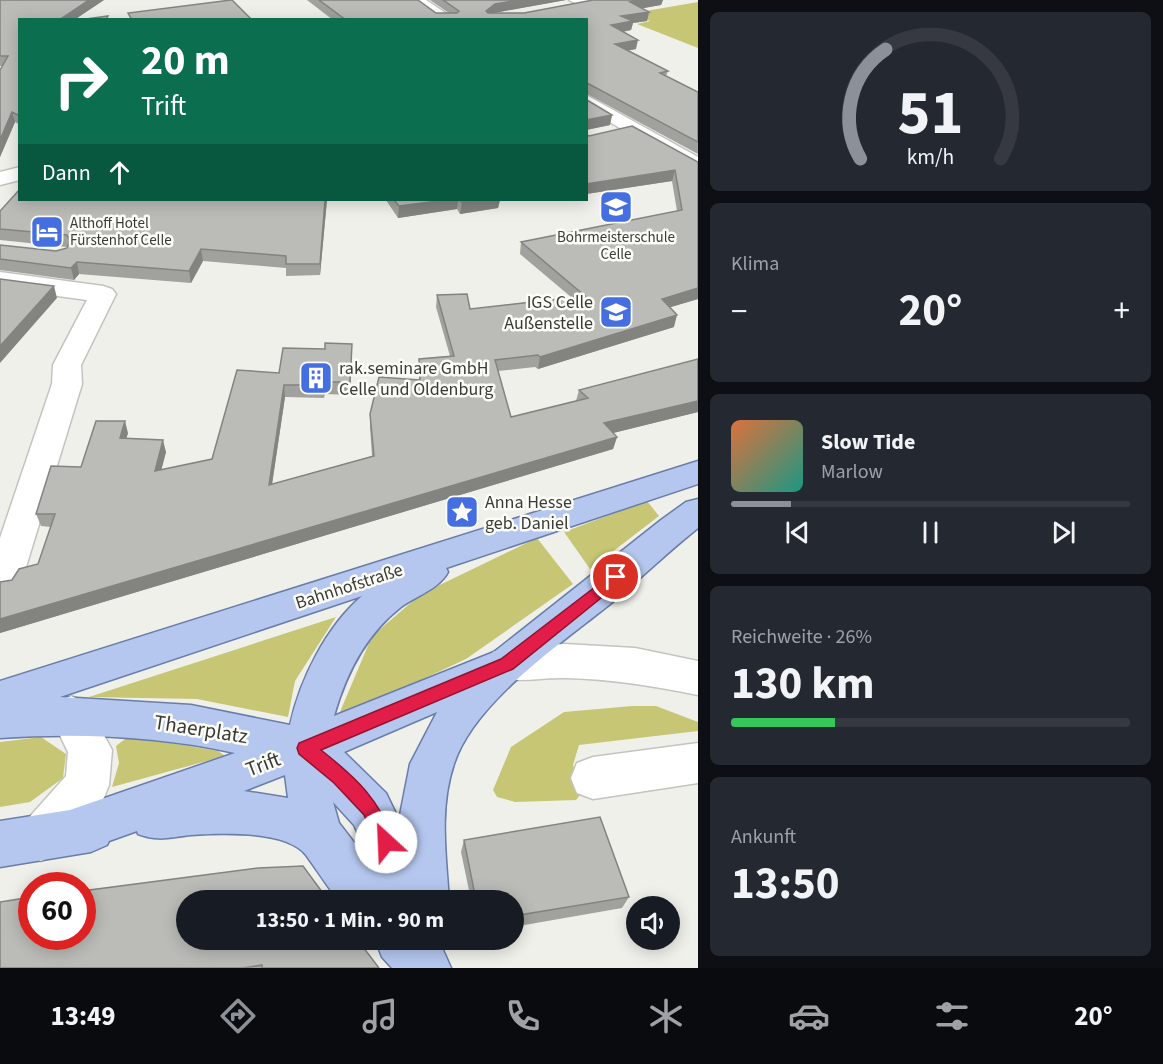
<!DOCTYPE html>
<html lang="de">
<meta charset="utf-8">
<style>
:root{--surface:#171b24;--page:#242831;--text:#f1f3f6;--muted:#9ea1a6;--line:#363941;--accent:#8c9099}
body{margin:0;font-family:"Source Sans 3",sans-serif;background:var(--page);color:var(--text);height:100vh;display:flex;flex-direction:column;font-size:22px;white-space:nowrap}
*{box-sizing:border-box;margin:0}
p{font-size:20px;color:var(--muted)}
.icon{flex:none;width:33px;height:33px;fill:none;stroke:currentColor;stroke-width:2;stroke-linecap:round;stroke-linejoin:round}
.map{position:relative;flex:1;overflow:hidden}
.sheet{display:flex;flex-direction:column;gap:12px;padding:12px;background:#0d0f14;width:465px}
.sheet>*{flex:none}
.guide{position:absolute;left:18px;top:18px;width:570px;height:183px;border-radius:0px;box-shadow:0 3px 15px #0003;background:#0b6e4f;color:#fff;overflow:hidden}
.buttons{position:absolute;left:626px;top:896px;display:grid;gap:12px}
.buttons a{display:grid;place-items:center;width:54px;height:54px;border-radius:50%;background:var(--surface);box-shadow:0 3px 15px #0003;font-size:30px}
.speed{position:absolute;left:18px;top:872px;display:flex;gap:12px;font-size:30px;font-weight:700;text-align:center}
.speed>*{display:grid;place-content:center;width:78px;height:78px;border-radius:50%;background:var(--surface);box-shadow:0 3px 15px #0003;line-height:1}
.speed .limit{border:9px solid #d22;background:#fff;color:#111}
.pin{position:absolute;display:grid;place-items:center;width:51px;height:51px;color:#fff;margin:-26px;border:3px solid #fff;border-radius:50%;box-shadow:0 2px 6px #0007}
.me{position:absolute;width:66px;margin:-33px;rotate:335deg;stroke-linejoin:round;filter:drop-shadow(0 0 4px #0008)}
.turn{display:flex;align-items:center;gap:21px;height:126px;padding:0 24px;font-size:27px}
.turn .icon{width:78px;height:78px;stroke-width:2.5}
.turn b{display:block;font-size:42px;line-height:51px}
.then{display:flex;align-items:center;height:57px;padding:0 24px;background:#0003;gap:12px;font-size:22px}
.big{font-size:45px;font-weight:700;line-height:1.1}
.sheet .card{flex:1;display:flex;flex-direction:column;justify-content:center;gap:9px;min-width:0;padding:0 21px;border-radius:9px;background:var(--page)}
.sheet .dial{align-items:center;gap:0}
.dial svg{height:156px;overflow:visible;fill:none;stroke:var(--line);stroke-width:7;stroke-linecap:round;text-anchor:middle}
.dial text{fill:var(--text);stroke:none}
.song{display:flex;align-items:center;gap:18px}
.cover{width:72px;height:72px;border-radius:9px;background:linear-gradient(135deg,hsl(20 70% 55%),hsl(170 70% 35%))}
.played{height:6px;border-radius:3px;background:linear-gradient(90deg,var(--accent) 15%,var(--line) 15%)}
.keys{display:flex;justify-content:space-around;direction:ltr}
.heat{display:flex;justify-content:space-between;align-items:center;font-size:33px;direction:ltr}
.charge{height:9px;border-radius:4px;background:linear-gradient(90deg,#34c759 26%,var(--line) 0)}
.trip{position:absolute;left:176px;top:890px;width:348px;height:60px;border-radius:30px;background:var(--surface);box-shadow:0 3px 15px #0003;font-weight:700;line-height:60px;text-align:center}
.dock{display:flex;height:96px;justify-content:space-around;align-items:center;background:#090b0e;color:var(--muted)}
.dock .icon{width:42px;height:42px}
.dock .selected{color:var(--accent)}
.dock b{font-size:27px;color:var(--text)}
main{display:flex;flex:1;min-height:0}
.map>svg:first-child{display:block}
.green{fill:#c7c675}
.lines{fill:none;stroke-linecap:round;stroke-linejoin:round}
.minor-casing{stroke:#c3c4bf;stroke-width:3}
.major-casing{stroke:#697da8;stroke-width:3}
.minor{fill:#fff;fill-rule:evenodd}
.major{fill:#b5c7ef;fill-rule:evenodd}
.wall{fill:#a1a19d}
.shaded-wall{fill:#838380}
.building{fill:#bbbbb7;stroke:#838380;stroke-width:1.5}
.route{fill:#e11d48;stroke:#92132f;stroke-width:1.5}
.labels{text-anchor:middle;stroke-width:5;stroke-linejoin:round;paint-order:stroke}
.far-poi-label{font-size:15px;fill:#3a3a38;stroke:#fdfdf8;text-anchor:start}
.poi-label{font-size:18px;fill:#3a3a38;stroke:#fdfdf8;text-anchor:start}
.street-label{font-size:18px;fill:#3a3a38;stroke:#fdfdf8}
.near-street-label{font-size:21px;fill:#3a3a38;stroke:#fdfdf8}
</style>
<main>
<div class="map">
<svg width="698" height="968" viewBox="0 0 698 968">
<rect width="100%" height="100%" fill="#f0f0eb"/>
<path class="green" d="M698,2V48L637,24L650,21L634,13Z
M647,501L659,516L590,569L564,532Z
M537,538L573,584L466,659L337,719L372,636L421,594Z
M336,617L295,681L288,717L197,699L89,697Z
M632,706H656L698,722V731L579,745L573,765L581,794L576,800L515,802L497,797L493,790L511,747L564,712Z
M129,736L218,751L225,756L112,787L119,763L116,746Z
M41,737L66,754L63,778L30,802L0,807V742Z"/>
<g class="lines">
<defs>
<path id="minor" d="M409,0H426L456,20H437Z
M569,0H588L590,3L583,7Z
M586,95L698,157V172L691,170L586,108Z
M20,167V180L0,185V172Z
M0,272L103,286L112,289L116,294L81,365L82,384L22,580L17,590L0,593V538L52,384L53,365L87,300L0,288Z
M564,644L635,648L698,661V695C654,686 611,679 566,678C541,677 517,684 493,676L487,664L493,652L507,647Z
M71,696L86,702L112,750L109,785L103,800L57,854L41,861L25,854L18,838L25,822L66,776L68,752L50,715L56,702Z
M698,743V783L593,799L577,793L571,778L577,763L593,757Z"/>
<path id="major" d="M698,461V484L446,568L448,572C439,589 416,596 401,607C365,635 346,674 334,716L494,652L661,520L686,502L698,499V528C669,551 643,576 615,600C564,642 475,700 454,764C439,808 446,855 449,900H338C327,886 317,870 306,855C286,830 221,833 191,835C170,837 159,842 138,834L137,831L109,841L107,845L91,852L0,867V821L70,810L235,753C158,736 79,733 0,738V681ZM362,596C326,627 300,679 290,725L191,705L60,697ZM437,712L410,764L399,820L386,793L344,752ZM285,775L288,798L244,791ZM333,802L354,825L373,867L339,823Z
M375,939H433L443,950L451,968H392L382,957Z"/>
</defs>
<use href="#minor" class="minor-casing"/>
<use href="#major" class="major-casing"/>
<use href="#minor" class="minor"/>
<use href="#major" class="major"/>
</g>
<path class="wall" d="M0,0H104L74,20H20V125L15,122L0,157L2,66H0Z
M307,0H418L436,13H449L430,0H566L493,13H524L663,0L661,5L642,8L649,12L647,21L633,23L631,30L623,32L636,49L627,51L668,71L666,76L698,92V154L587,94V100L612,115L610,125L586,130V20H333Z
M586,134L589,136L698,162V299L670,307L674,327L538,369L535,367L498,371L511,417L576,401L579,390L698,359V412L613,433L617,437L613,449L0,633V582L12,580L38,564L51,527L41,526L36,514L81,467L128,433L126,438L166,452L161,470L212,459L279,373L352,356L350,395L325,394L324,398L285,397L272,484L372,456L370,427V414L419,379V359L450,356L436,307L437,295L470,309L571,297L520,254L521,242L677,211L672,181L586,194Z
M327,200L320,275L286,276V268L203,261L191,283L79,274L74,280L0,270V245L56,251L67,248V247L0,240V241V211Z
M386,200H500L498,208L460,214L457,209L398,218Z
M464,840L629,897L622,908L513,927V900H471L461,852Z
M0,902L379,968H0Z"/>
<path class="shaded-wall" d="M89,0H104L74,20H59Z
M518,0H566L494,13L485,20L486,11L495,4Z
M643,0H663L661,5L628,11L630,2Z
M649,12L647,21L633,23L631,30L609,34L611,25L621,16Z
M638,40L636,49L613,53L615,44Z
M12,112L15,122L0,157V140Z
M612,115L610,125L586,130V120Z
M675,170L672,181L586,194V184Z
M325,200H327L320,275V264Z
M446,200H458L457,209L398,218L399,206Z
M479,200H500L498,208L460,214L462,202Z
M201,249L203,261L191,283L189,271Z
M77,262L79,274L74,280L71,268Z
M54,286L57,298L0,363V346Z
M698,288V299L658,311L662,299Z
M677,315L674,327L538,369L540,357Z
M284,385L285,397L270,498L269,485Z
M698,401V412L601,436L604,423Z
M125,421L128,433L123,450L120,438Z
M617,437L613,449L0,633V619Z
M163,440L166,452L158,483L155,471Z"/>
<path class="building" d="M0,0H89L59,20H20V116L12,112L0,140V70L8,56H0Z
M231,0H232L252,20H132L128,13Z
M319,0H418L436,13H457L459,11L443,0H518L495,4L486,11L488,13H524L593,0H643L630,2L649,12L621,16L633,21L611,25L638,40L615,44L668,71L660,73L698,92V142L587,83V100L612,115L586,120V20H346Z
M108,16L106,20H79Z
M632,126L698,162V288L662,299L677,315L540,357L538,355L495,360L511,417L588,398L579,390L698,359V401L604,423L617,437L0,619V582L12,580L19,569L38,564L55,514H36L51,466L81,467L96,421H125L120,438L163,440L155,471L212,459L237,370L279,373L283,348L325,349V343L352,344L350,382H324V385H284L269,485L374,456L370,414L379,377L420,380L419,359L454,356L437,295L467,294L470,309L585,296L521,242L682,210L675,170L586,184V134L589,136Z
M20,189V200H325L320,264H286V256L201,249L189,271L77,262L71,268L0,259V245L56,251L67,248L70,240L67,235L0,229V211Z
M394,200H446L399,206Z
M459,200H479L462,202Z
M0,279L54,286L0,346Z
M600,817L629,897L513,916V900H476L464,840Z
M303,866L328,900H186V939H357L379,968H262V965L243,968H0V902L32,897V936H82V891L258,868Z"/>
<path class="route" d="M616,571L624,577L622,581L513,669L321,750C359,780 377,798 396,842L393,849L386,852L379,849L364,815L334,783L299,754L297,748L299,743L501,659Z"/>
<defs>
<symbol id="school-square" viewBox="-11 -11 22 22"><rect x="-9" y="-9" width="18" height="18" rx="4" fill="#456fe1" stroke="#fdfdf8"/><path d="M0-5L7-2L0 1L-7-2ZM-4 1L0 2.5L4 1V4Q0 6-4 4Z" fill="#fff"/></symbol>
<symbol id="hotel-square" viewBox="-11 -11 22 22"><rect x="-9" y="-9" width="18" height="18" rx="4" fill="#456fe1" stroke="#fdfdf8"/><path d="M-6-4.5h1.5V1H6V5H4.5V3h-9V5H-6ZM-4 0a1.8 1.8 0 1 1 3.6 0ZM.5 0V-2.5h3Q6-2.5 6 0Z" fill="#fff"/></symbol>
<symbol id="building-square" viewBox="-11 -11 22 22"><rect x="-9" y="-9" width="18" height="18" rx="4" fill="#456fe1" stroke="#fdfdf8"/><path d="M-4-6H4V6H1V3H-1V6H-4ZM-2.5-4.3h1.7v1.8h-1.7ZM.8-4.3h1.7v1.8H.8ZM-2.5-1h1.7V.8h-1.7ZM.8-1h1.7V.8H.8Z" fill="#fff"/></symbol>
<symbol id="sight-square" viewBox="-11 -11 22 22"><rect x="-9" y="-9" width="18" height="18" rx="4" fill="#456fe1" stroke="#fdfdf8"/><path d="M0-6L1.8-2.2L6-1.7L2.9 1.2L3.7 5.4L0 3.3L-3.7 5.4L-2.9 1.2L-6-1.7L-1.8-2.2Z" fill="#fff"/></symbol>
</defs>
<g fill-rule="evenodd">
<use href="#school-square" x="597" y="188" width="38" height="38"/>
<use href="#hotel-square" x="28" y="213" width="38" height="38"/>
<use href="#school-square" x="597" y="293" width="38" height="38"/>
<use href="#building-square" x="297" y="359" width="38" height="38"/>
<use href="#sight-square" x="443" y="493" width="38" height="38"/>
</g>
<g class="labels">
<g class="far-poi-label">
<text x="70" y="228">Althoff Hotel<tspan x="70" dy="17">Fürstenhof Celle</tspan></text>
<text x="616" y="242" text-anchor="middle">Bohrmeisterschule<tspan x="616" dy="17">Celle</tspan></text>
</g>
<g class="poi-label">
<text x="593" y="308" text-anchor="end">IGS Celle<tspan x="593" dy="21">Außenstelle</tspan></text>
<text x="339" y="374">rak.seminare GmbH<tspan x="339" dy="21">Celle und Oldenburg</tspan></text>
<text x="485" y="508">Anna Hesse<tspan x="485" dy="21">geb. Daniel</tspan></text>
</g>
<g class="street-label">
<text transform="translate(349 586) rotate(-18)" y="6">Bahnhofstraße</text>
</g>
<g class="near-street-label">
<text transform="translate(201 729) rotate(9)" y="7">Thaerplatz</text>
<text transform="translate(263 764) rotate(-21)" y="7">Trift</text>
</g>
</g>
</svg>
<div class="buttons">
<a><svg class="icon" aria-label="sound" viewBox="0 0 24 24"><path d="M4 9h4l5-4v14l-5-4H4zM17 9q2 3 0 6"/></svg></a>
</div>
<div class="speed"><div class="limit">60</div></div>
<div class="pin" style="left:616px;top:577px;background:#d93025"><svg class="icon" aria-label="arrive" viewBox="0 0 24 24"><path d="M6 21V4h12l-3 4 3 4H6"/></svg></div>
<svg class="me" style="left:386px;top:842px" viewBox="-20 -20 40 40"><circle r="19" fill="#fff"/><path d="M0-13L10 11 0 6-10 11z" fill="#e11d48"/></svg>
<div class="trip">13:50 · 1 Min. · 90 m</div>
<div class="guide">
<div class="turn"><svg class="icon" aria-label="right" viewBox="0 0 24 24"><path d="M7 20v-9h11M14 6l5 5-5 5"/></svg><div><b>20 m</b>Trift</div></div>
<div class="then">Dann<svg class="icon" aria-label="ahead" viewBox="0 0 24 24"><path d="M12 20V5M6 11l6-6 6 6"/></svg></div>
</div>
</div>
<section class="sheet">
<div class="card dial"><svg viewBox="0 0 100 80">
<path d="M14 69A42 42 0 1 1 86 69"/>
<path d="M14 69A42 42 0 0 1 27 13" stroke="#8c9099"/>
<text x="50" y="56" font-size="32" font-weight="700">51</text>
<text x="50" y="72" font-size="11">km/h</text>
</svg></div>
<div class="card"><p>Klima</p>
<div class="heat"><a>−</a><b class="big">20°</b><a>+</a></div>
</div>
<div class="card">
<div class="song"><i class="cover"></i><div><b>Slow Tide</b><p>Marlow</p></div></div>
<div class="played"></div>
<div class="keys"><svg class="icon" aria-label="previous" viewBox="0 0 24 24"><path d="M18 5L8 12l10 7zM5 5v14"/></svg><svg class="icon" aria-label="pause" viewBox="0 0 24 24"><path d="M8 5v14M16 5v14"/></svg><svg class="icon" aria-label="next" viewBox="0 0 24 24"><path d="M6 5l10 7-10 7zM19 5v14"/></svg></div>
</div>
<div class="card"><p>Reichweite · 26%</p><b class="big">130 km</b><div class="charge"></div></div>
<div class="card"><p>Ankunft</p><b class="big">13:50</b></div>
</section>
</main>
<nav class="dock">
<b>13:49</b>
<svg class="icon selected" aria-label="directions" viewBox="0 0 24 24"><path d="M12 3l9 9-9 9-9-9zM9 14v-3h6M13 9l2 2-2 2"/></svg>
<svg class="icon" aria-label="music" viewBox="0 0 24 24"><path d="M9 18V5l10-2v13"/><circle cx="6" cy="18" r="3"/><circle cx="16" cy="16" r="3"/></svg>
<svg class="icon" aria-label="phone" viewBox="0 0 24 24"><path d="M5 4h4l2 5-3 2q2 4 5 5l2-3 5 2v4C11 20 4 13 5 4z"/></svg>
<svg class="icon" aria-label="climate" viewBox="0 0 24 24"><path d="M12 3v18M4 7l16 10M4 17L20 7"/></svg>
<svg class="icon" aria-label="car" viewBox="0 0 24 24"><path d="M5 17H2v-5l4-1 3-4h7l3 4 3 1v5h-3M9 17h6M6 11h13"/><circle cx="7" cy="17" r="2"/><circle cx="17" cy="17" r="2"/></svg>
<svg class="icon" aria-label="filters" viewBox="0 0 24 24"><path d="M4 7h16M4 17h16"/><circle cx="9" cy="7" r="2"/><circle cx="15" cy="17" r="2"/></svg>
<b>20°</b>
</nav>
